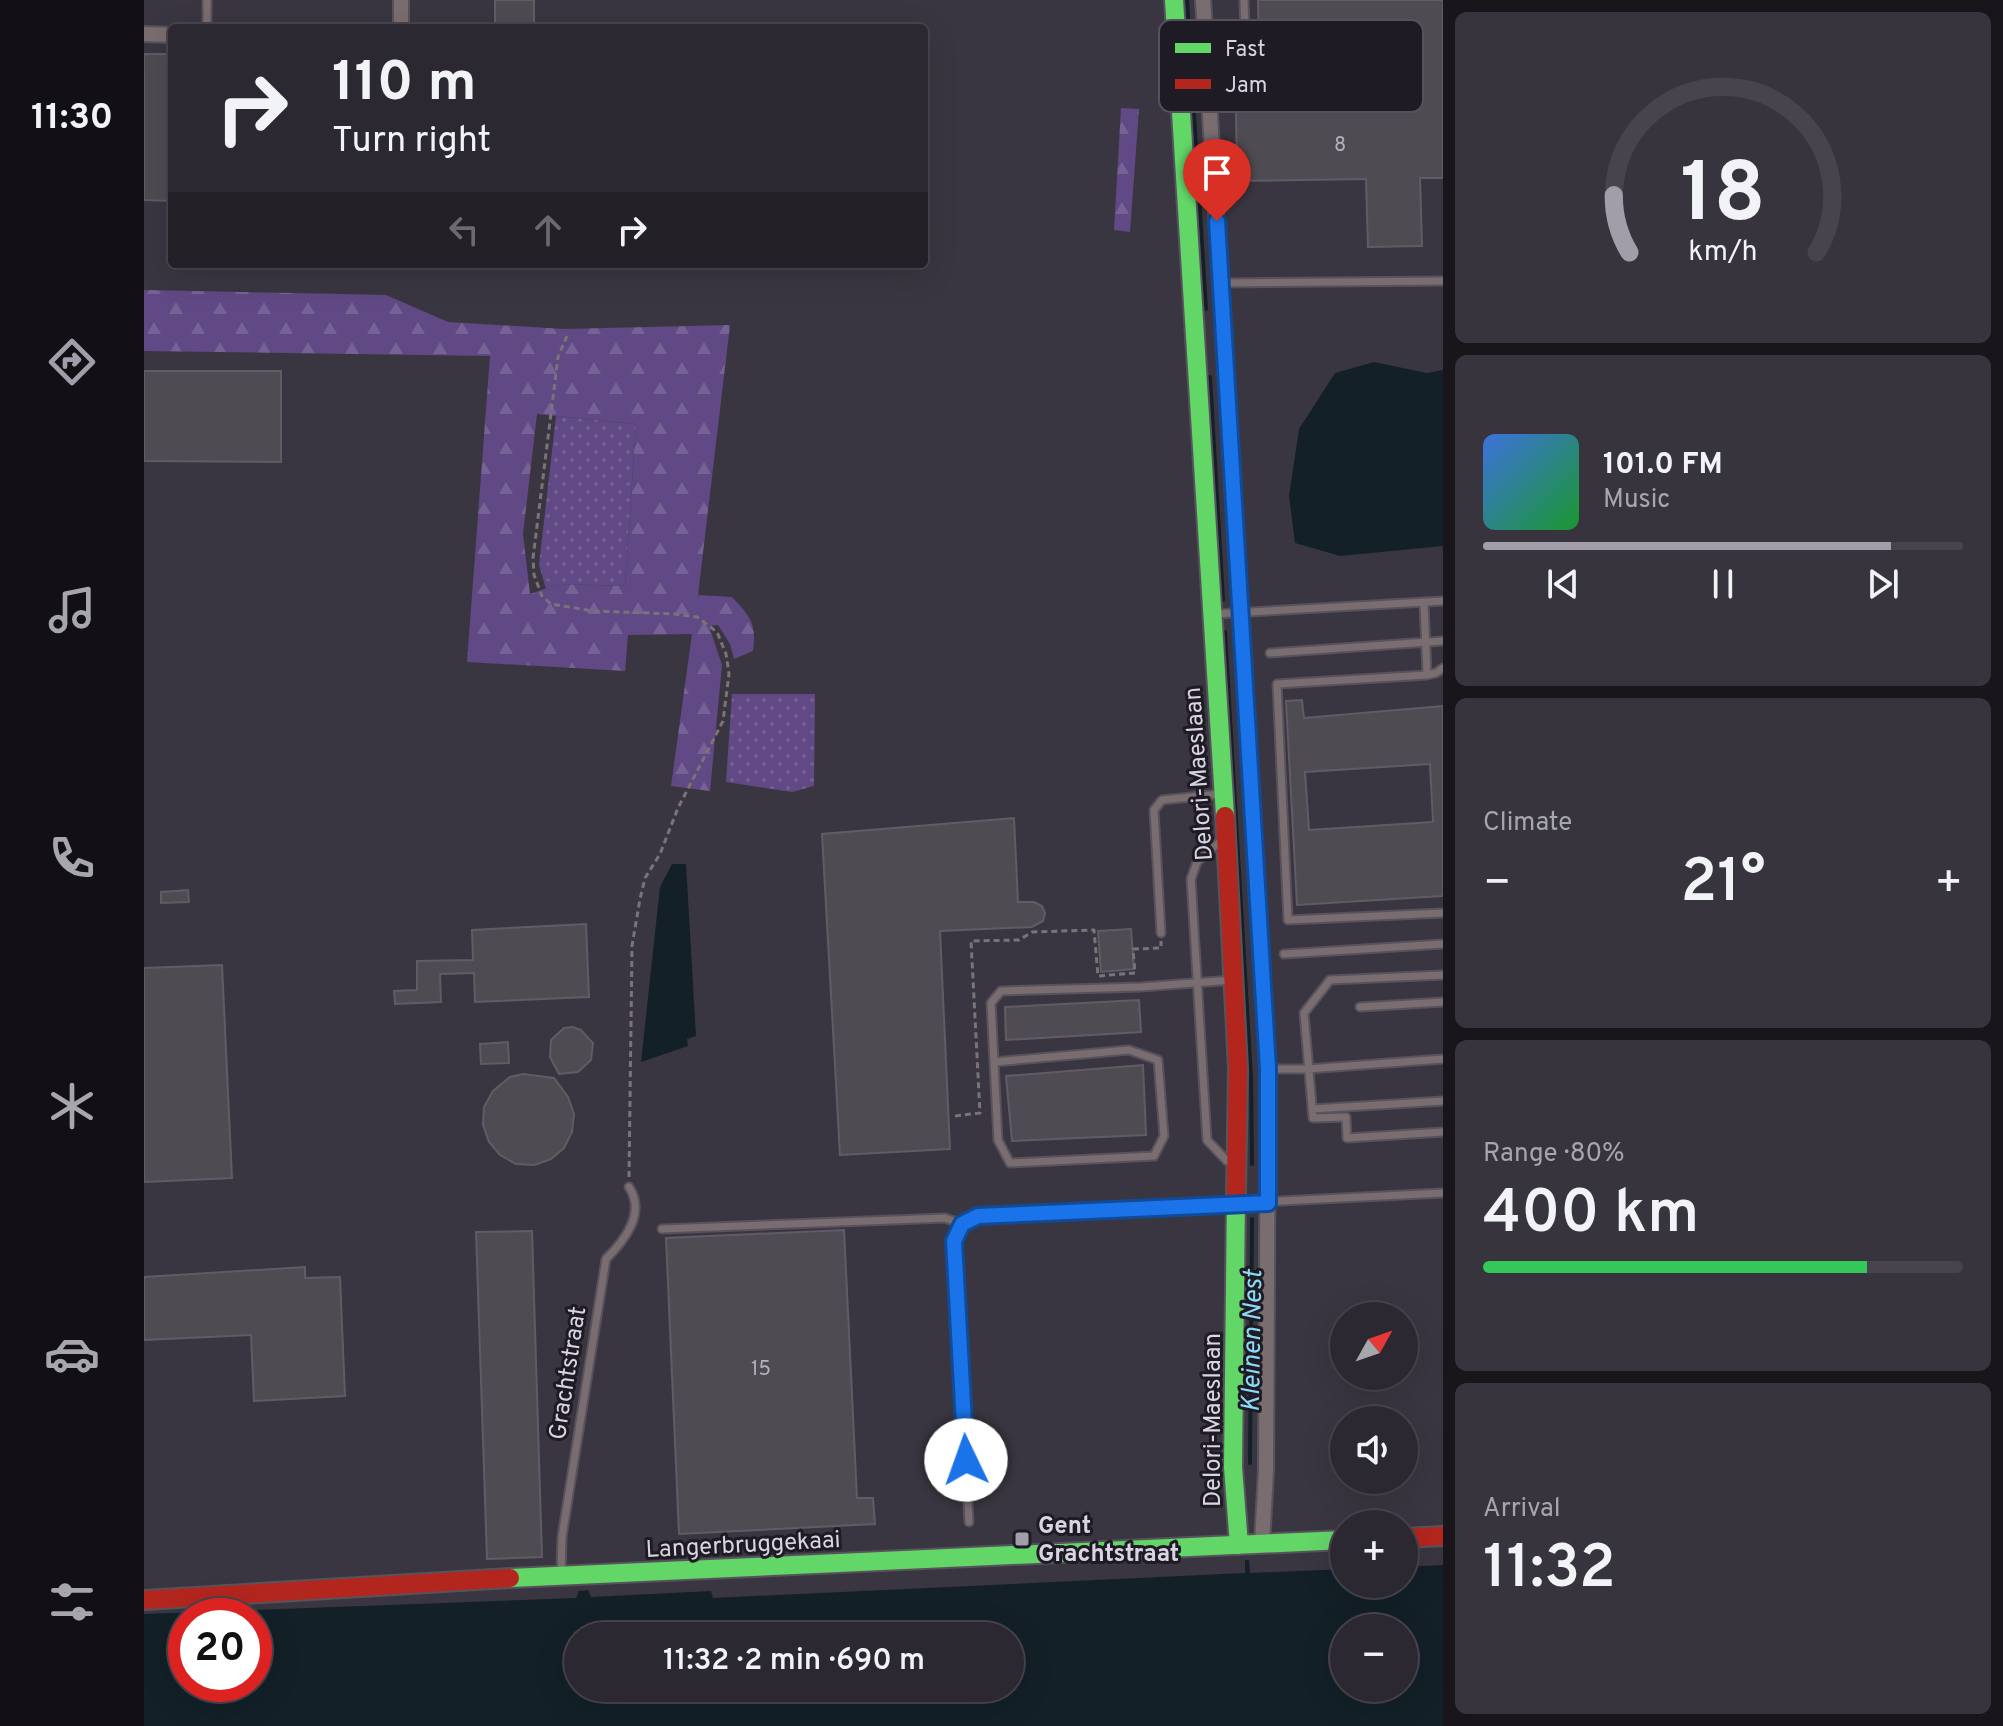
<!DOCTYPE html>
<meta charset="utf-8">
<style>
:root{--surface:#2c2831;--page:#38343d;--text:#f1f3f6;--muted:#a6a6ab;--line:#48444d;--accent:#a19da9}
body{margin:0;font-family:Overpass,sans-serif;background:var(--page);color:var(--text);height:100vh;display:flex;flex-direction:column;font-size:30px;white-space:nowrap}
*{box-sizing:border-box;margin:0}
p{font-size:26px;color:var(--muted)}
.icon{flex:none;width:44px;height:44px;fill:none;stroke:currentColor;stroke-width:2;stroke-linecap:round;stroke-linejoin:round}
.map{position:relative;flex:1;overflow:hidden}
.panel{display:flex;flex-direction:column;gap:12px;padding:12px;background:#18161b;width:560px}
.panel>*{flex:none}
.banner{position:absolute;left:24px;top:24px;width:760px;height:244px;border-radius:8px;box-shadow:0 8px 32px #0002,0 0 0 2px var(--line);background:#2c2831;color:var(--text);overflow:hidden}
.needle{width:52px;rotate:50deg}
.tools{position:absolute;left:1186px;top:1302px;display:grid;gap:16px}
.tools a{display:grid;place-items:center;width:88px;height:88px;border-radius:50%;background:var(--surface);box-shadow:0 8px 32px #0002,0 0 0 2px var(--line);font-size:40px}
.speed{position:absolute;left:24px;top:1598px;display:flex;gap:16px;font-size:40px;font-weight:700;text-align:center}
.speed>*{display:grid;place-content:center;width:104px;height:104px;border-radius:50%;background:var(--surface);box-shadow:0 8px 32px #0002,0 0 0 2px var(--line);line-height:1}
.speed .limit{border:12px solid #d22;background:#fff;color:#111}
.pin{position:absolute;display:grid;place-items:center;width:68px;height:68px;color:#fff;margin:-82px -34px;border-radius:50% 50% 50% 0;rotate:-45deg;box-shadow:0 0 8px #0007}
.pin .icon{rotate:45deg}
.me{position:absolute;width:88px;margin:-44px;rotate:357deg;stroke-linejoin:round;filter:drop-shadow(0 0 6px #0008)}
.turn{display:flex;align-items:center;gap:28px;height:168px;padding:0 32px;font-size:36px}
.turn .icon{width:104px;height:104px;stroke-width:2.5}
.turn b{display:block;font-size:56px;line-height:68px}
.lanes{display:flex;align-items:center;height:76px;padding:0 32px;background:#0003;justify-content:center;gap:40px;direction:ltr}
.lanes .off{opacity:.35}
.big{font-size:60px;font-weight:600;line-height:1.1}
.panel .tile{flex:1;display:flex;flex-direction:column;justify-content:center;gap:12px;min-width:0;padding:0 28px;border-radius:12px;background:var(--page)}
.panel .dial{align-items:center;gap:0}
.dial svg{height:208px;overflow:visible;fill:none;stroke:var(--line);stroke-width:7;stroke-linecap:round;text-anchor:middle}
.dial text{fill:var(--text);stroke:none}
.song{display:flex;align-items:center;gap:24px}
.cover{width:96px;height:96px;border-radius:12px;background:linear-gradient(135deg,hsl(220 70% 55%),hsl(130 70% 35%))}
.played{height:8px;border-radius:4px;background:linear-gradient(90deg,var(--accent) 85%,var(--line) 85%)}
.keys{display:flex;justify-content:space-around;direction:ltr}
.heat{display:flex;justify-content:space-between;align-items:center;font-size:44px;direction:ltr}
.charge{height:12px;border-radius:6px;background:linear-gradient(90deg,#34c759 80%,var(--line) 0)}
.trip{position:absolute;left:420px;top:1622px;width:460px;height:80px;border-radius:40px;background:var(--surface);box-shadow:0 8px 32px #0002,0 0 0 2px var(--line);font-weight:600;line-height:80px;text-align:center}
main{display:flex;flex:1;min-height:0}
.tab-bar{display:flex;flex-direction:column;width:144px;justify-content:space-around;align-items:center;background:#121014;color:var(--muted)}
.tab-bar .icon{width:56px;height:56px}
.tab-bar .selected{color:var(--accent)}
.tab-bar b{font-size:36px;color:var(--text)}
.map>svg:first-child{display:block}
.grass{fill:url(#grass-dots)}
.forest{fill:url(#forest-firs);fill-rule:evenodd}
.water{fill:#132027;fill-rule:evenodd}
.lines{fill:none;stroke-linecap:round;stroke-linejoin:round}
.stream{stroke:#132027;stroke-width:4}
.building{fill:#4f4b52;stroke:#615b65;stroke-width:2;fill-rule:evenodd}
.lane-casing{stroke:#57535d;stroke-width:11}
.street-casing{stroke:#57535d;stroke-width:18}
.fast-casing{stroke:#57535d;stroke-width:22}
.jam-casing{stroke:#57535d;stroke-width:22}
.path{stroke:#7b7377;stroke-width:3;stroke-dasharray:6 4;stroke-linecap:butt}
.lane{stroke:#7a6d6f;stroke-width:7}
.street{stroke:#7a6d6f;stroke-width:14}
.fast{stroke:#63d668;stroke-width:18}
.jam{stroke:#b3261e;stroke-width:18}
.route-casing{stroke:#114b97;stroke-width:20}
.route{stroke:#1a73e8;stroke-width:14}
.poi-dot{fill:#a19da9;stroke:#1e1b24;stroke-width:3}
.labels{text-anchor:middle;stroke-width:6;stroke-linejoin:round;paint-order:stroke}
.number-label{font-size:20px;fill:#b6b2bd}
.street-label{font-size:24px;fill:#d8d4e1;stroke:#1e1b24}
.poi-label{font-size:24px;font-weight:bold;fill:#d8d4e1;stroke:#1e1b24;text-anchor:start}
.water-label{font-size:26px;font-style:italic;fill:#8bdbf7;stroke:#1e1b24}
.key{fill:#1e1b24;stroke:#56525d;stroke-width:2}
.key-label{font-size:22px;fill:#d8d4e1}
</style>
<main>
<nav class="tab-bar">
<b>11:30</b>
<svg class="icon selected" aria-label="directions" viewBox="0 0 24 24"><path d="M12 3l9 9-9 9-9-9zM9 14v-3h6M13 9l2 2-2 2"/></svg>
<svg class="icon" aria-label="music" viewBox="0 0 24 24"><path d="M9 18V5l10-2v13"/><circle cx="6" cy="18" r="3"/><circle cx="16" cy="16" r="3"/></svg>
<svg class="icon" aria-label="phone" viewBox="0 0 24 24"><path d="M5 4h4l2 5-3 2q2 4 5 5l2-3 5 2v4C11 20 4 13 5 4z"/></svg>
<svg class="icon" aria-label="climate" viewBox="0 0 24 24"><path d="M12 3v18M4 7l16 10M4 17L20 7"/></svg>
<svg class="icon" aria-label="car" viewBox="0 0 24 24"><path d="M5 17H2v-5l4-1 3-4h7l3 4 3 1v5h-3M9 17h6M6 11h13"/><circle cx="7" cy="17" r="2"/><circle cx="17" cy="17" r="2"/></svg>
<svg class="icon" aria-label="filters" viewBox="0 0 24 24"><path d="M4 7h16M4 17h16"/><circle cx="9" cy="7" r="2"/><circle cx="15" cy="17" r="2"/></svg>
</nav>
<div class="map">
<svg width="1299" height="1726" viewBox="0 0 1299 1726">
<defs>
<pattern id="grass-dots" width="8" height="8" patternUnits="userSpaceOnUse" patternTransform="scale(2)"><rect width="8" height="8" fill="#604984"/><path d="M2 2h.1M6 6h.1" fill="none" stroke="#766295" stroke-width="1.8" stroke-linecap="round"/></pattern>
<pattern id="forest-firs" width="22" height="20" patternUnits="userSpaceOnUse" patternTransform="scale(2)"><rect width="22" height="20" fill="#604984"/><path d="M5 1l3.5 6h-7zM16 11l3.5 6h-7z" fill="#766295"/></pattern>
</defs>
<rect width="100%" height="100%" fill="#3a3641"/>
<path class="grass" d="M412,416L492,424L481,586L414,584L402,589L395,565Z
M588,694H671L670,786L648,792L582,782Z"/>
<path class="forest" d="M977,108L995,109L986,232L970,230Z
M0,290L242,295L304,322L420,329L586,325L554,595L588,597C606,616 613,624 609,651L590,659L586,644L574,625L565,626L578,665L566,791L527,786L548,634L484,635L481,671L323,662L346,356L0,351ZM393,414L492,424L481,586L414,584L386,594L379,534Z"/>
<path class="water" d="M1230,362L1283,373L1299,370V546L1196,556L1151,543L1145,496L1155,429L1191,373Z
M528,864H542L552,1036L543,1039L544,1046L497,1062L516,887Z
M1101,1560H1105L1106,1573L1200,1569V1584H1260V1567L1299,1565V1726H0V1614L432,1598L435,1591L444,1590L447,1597L567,1591L569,1598L1101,1573ZM42,1616H110V1684H42ZM1200,1628H1260V1688H1200ZM434,1636H866V1688H434Z"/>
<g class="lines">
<path class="stream" d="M1043,0L1062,309
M1066,377L1079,600
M1081,632L1107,1077L1108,1164
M1106,1463L1108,1219"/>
</g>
<path class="building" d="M351,0H390V28H351Z
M1114,0H1299V178H1276L1278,246L1224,247L1222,179L1093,181L1092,111L1116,110Z
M0,54H28V201L0,200Z
M0,371H137V462L0,461Z
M1158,700L1160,718L1299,706V896L1153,905L1142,701ZM1286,764L1289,822L1165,830L1161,772Z
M870,818L874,902H890L898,906L901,913L899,921L888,927L796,931L806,1149L696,1155L678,834Z
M44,890L45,902L17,903V892Z
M442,924L445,997L331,1002L330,973L296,974L297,1002L251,1004L250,991L273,990V961L329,960L328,930Z
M987,929L990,969L957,972L954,931Z
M78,965L88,1178L0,1182V968Z
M995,1000L997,1032L862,1040L861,1007Z
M429,1027L437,1030L449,1043L447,1060L434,1072L415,1074L406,1057L407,1040L420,1028Z
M364,1042L365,1063L337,1064L336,1044Z
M999,1065L1002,1135L868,1141L862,1076Z
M379,1074L410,1078L424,1097L430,1114L428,1132L420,1148L407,1159L390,1165L372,1164L356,1155L345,1142L339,1125L340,1107L349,1091L366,1077Z
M700,1230L713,1498H729L731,1524L535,1534L522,1238Z
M388,1231L398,1557L343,1559L332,1232Z
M161,1267V1278L196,1277L201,1396L110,1401L107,1335L0,1340V1277Z"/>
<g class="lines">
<defs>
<path id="lane" d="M63,0V28
M1100,0L1103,95
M1076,283L1299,281
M1280,602L1283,675L1133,684L1144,920L1299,913
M1070,614L1299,601
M1126,653L1299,641
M1283,675L1292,673L1299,668
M1080,838L1053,862L1047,879L1063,1140L1083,1161L1090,1163
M1017,933L1010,810L1018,800L1077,794
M1140,954L1299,944
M1299,975L1186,980L1160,1013L1169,1118L1202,1117L1203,1138L1299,1132
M1216,1007L1299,1002
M850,1062L985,1050L1014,1060L1020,1136L1010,1156L866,1163L854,1140L847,1003L857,991L997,987L1088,980
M1124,1069H1163L1299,1059
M1168,1109L1299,1101
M818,1224L810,1241L825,1522
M518,1229L801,1218L818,1224L834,1216L1299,1193
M417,1574L418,1537L462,1259C481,1240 502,1213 485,1187"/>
<path id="street" d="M1059,0L1124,1069L1122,1470L1118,1544
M254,28L257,24V0
M0,34L28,35"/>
<path id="fast" d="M1030,0L1081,816
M1092,1194L1089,1467L1095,1545
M366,1578L1200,1540"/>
<path id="jam" d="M1081,816L1094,1068L1092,1194
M1260,1538L1299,1536
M0,1600L366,1578"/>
</defs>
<use href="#lane" class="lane-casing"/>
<use href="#street" class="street-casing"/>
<use href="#fast" class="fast-casing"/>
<use href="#jam" class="jam-casing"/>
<path class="path" d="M423,336L414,357L389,558L390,575L398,596L407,604L449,611L530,614L553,617L573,632L582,654L585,674L579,721L534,808L516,854L501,878L496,899L488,946L485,1178
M811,1116L836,1113L827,941L875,940L888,932L950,930L954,976L991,973L989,949L1017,948V941"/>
<use href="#lane" class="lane"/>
<use href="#street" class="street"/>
<use href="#fast" class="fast"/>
<use href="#jam" class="jam"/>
</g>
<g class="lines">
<defs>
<path id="route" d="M822,1460L810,1241L818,1224L834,1216L1124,1203V1069L1073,221"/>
</defs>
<use href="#route" class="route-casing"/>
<use href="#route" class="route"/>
</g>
<rect class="poi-dot" x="870" y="1531" width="16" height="16" rx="4"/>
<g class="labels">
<g class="number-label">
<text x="1196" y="151">8</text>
<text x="617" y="1375">15</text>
</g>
<g class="street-label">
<text transform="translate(1054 774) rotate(-94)" y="8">Delori-Maeslaan</text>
<text transform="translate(423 1373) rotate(-81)" y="8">Grachtstraat</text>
<text transform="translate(1068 1420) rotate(-90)" y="8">Delori-Maeslaan</text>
<text transform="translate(599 1544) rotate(-3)" y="8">Langerbruggekaai</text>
</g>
<g class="poi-label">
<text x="894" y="1533">Gent<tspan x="894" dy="28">Grachtstraat</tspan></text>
</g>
<g class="water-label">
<text transform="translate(1107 1341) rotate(-89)" y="9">Kleinen Nest</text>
</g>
</g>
<rect x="1015" y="20" width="264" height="92" rx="12" class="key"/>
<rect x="1031" y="43" width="36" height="10" fill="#63d668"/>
<rect x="1031" y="79" width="36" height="10" fill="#b3261e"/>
<g class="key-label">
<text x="1081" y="56">Fast</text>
<text x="1081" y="92">Jam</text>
</g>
</svg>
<div class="tools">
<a><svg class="needle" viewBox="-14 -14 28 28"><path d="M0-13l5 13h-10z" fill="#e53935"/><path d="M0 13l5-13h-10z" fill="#a6a6ab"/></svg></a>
<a><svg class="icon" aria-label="sound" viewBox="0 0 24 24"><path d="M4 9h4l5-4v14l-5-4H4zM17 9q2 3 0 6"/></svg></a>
<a>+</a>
<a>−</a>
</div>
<div class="speed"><div class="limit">20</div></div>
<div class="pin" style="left:1073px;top:221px;background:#d93025"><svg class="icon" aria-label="arrive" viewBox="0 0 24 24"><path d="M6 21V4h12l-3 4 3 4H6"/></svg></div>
<svg class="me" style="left:822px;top:1460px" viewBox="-20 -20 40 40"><circle r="19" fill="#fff"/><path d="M0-13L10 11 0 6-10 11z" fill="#1a73e8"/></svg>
<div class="trip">11:32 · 2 min · 690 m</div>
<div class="banner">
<div class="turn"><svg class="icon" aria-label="right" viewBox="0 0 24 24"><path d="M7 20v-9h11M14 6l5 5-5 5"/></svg><div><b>110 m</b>Turn right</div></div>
<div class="lanes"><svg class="icon off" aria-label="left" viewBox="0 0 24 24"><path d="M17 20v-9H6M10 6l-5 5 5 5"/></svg><svg class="icon off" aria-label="ahead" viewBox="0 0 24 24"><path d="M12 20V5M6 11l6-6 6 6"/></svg><svg class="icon" aria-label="right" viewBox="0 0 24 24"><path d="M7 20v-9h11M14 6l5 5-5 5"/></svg></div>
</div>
</div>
<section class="panel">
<div class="tile dial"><svg viewBox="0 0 100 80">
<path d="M14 69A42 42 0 1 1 86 69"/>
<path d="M14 69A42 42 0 0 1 8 47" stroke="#a19da9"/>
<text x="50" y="56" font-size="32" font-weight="700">18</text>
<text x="50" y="72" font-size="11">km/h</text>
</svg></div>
<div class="tile">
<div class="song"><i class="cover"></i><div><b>101.0 FM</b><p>Music</p></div></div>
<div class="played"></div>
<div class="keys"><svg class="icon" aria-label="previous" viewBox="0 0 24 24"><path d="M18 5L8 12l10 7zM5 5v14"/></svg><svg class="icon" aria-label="pause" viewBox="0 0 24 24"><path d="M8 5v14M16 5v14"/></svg><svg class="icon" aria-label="next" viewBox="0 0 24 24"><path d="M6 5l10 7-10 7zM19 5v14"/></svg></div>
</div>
<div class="tile"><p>Climate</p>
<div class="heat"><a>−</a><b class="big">21°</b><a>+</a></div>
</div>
<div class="tile"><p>Range · 80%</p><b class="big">400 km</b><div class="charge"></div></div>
<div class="tile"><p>Arrival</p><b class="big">11:32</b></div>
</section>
</main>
